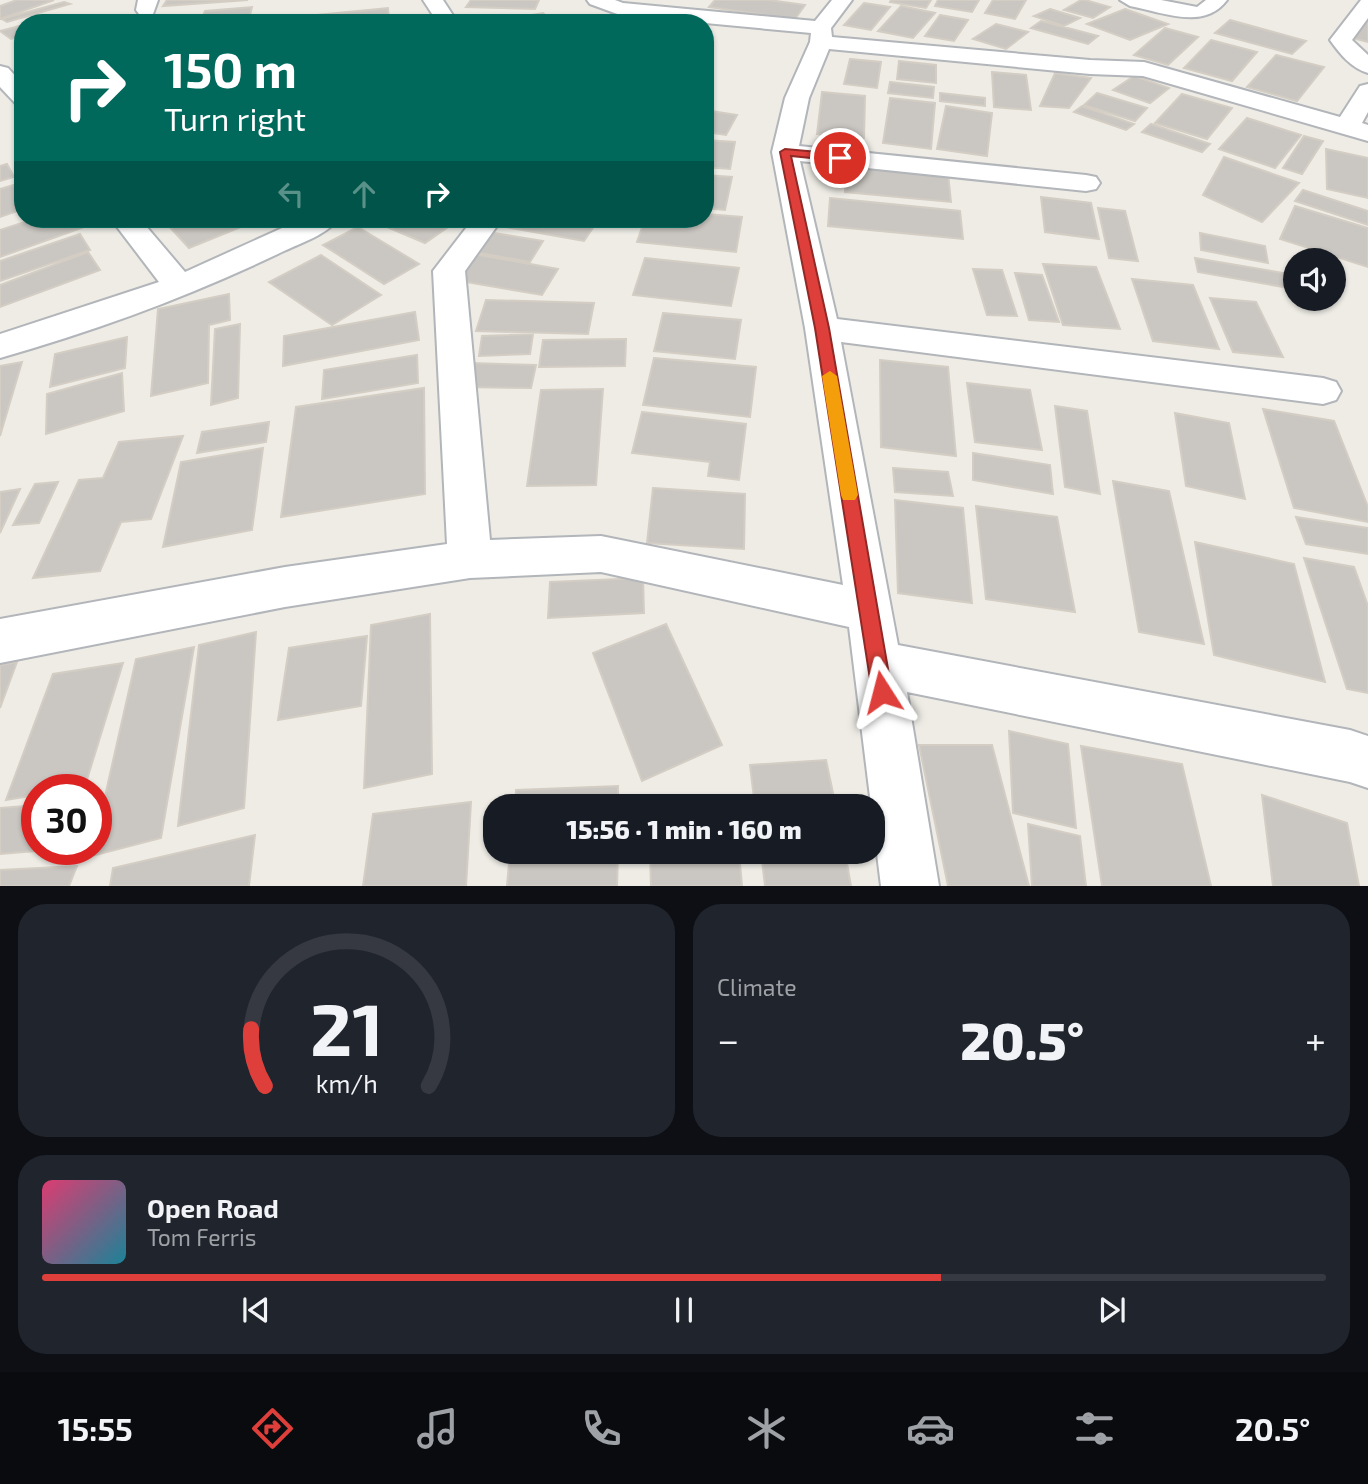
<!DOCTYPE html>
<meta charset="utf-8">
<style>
:root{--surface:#171b24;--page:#20242c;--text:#f1f3f6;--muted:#9ea1a6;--line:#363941;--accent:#df3f3a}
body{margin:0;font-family:"Exo 2",sans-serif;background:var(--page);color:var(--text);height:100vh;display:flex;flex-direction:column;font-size:26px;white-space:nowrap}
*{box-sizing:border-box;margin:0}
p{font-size:23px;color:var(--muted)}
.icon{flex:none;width:38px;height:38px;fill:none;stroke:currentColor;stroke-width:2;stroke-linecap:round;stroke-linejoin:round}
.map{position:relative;height:886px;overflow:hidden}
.drawer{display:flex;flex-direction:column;gap:18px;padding:18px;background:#0d0f14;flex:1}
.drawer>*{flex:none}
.guide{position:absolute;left:14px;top:14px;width:700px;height:214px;border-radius:28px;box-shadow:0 2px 5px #0004;background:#00695c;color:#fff;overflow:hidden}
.fabs{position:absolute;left:1283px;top:248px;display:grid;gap:14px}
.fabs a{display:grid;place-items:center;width:63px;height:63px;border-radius:50%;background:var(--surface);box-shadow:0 2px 5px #0004;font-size:35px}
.speed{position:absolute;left:21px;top:774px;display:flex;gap:14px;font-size:35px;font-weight:700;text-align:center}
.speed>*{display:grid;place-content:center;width:91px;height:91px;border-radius:50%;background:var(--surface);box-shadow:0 2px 5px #0004;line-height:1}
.speed .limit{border:10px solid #d22;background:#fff;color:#111}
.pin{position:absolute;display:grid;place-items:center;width:60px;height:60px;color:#fff;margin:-30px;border:4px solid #fff;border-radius:50%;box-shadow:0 2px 7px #0007}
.me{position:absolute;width:77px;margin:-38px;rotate:351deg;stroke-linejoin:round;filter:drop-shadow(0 0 5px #0008)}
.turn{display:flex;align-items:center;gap:24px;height:147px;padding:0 35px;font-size:32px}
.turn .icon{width:91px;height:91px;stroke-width:2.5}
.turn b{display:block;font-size:49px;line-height:60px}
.lanes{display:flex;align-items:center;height:66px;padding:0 35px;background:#0003;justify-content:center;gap:35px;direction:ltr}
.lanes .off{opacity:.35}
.big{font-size:52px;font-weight:800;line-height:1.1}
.drawer .card{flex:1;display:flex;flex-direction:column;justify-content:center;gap:10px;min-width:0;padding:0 24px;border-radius:28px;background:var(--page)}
.drawer .dial{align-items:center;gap:0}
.dial svg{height:182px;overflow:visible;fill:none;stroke:var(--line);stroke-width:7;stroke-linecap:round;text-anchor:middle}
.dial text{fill:var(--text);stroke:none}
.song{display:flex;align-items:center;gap:21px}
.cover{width:84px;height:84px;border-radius:10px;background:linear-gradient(135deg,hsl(340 70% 55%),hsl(190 70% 35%))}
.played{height:7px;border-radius:4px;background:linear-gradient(90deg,var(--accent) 70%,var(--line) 70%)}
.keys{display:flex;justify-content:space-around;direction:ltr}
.heat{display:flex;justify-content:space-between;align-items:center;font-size:38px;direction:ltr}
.drawer .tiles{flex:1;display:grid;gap:18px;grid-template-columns:1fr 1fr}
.card:last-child{grid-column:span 2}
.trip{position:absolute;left:483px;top:794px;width:402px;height:70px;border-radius:28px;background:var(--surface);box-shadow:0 2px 5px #0004;font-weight:800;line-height:70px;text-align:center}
.dock{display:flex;height:112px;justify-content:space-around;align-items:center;background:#090b0e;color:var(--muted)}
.dock .icon{width:49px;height:49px}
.dock .active{color:var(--accent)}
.dock b{font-size:32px;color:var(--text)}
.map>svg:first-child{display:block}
.building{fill:#cac7c2;stroke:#d3cdc4;stroke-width:2}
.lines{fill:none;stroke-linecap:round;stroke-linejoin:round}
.street-casing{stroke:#b2b5b9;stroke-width:4}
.street{fill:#fff;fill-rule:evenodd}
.route{fill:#df3f3a;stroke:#912926;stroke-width:2}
.slow{fill:#f59e0b}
</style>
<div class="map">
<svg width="1368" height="886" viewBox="0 0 1368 886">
<rect width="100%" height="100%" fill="#eeece5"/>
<path class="building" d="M17,0H54L0,19V6Z
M167,0H248L163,6Z
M471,0H539L535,9L466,7Z
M715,0H769L805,5L795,19L709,7Z
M891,0H931L926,8L890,2Z
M938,0H979L972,12L935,6Z
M993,0H1026L1015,19L985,13Z
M1081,0H1085L1110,7L1093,18L1064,10Z
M64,2L70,4L7,22L2,19Z
M864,3L890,7L871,30L844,25Z
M901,6L935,13L913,38L878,31Z
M252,7L248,23H200L205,11Z
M388,8L389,20L316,23L317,15Z
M1050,9L1080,18L1064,26L1034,16Z
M1125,9L1168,24L1130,40L1087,24Z
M543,13L553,23H487Z
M940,15L968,20L954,41L925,36Z
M189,16L184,23H149L154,17Z
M594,16L624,19L621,23H589Z
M1230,20L1306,41L1292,54L1215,33Z
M1041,21L1098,36L1088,44L1031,28Z
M1363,21L1368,22V42L1348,37Z
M996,24L1028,32L1006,49L973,39Z
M23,25V35L11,39L0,31Z
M1165,28L1198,37L1168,65L1134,55Z
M1211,40L1257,52L1232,81L1184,68Z
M1276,55L1324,67L1297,101L1247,87Z
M850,59L881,62L877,88L844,84Z
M899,61L936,65V83L897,79Z
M992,72L1026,75L1031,110L994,107Z
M1055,73L1091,78L1069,108L1040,106Z
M1134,76L1169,88L1150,103L1113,90Z
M890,82L934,87L933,98L888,93Z
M822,92L865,96L864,138L817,134Z
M940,93L985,98V106L940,101Z
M1097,93L1147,108L1135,121L1084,105Z
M1182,94L1232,108L1207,139L1155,123Z
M890,98L935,103L931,149L883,143Z
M946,106L992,113L987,156L937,149Z
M1082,106L1134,124L1126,130L1074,112Z
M705,110L737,115L726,135L705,132Z
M1247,118L1301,135L1275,168L1219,149Z
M1151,124L1210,144L1202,152L1142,132Z
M1304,136L1323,141L1302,174L1283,168Z
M705,140L735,142L730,169L705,167Z
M1326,149L1368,158V198L1327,189Z
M1224,157L1299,183L1262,222L1203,195Z
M7,164L14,177L0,181V166Z
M846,165L948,174L951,202L845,192Z
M705,175L732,177L725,210L705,208Z
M23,182V209L0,217V189Z
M1303,190L1368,211V225L1295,201Z
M1041,197L1091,203L1099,239L1045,232Z
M830,198L960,211L963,239L828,226Z
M1295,206L1368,228V267L1280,239Z
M1098,208L1125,211L1138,261L1109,258Z
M705,214L742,217L736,252L637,242L645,219H705Z
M34,219H78L84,227L0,257V230Z
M135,219H169L145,229Z
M174,219H247L251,223L189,248L165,222Z
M368,219H435L451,225L425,243Z
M494,219H599L584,241L489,224Z
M358,227L419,264L384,284L323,245Z
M482,231L543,241L530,262L468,251Z
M1200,233L1265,246L1268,263L1201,250Z
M80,234L90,250L0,281V261Z
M88,252L100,270L0,307V285Z
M474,254L558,269L542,295L455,280Z
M321,255L381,295L332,325L269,282Z
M645,258L739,268L731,306L633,295Z
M1195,258L1295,275V289L1198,272Z
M1043,264L1096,267L1120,329L1063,325Z
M973,269L1002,270L1017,316L987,315Z
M1015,273L1042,275L1059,322L1029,320Z
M1132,279L1193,285L1219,349L1153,341Z
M229,294L230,320L209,325L208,383L151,396L158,309Z
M1210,298L1256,302L1283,357L1233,352Z
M486,300L594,303L588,334L476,331Z
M415,312L419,340L283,366L284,336Z
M663,313L741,320L735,359L654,351Z
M240,324L238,398L211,405L215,329Z
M533,334L530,354L479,356L482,336Z
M127,337L125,368L50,387L55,354Z
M626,339L625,366L539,367L543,340Z
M417,355L418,383L322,399L324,370Z
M654,358L756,367L750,417L643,405Z
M880,360L948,367L956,456L881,447Z
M22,362L0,436V366Z
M470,363L536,365L531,388L463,387Z
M122,373L124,411L46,434L47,394Z
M967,383L1030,390L1042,450L975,442Z
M424,388L425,494L281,517L296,407Z
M603,389L596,485L527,486L541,390Z
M1055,406L1087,411L1100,494L1065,487Z
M1263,409L1334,421L1368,507V522L1294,508Z
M642,412L746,424L739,480L708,476L710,462L632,453Z
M1175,413L1229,423L1245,499L1186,486Z
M269,422L266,442L197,453L202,432Z
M183,436L151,519L121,522L100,571L33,578L79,480L103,478L119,442Z
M263,448L252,530L163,547L181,462Z
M973,453L1050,465L1053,494L973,480Z
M893,468L948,472L953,496L895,492Z
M1113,481L1169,491L1204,644L1139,632Z
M58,482L39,523L13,525L35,484Z
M653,488L745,494L744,549L647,543Z
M20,489L0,533V492Z
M895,500L963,508L972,603L898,593Z
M976,506L1057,517L1075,612L986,599Z
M1296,517L1368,528V554L1306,544Z
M1195,542L1294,564L1325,682L1214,655Z
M1304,558L1354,567L1368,606V693L1347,689Z
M643,578L644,613L548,618L550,582Z
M430,614L432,774L364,788L371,625Z
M666,624L722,745L642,781L593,653Z
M256,632L244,808L178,826L199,645Z
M367,636L361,706L278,720L289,648Z
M194,647L161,838L92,856L93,849H96V836L136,659Z
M17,662L0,708V665Z
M123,663L85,786L37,789V795L6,800L53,674Z
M1009,731L1068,744L1076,828L1013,813Z
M919,745H992L1029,886H948Z
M1081,746L1182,764L1211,886H1102Z
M826,760L836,807H755L750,765Z
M618,786V807H515L516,790Z
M734,795L735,807H650V799Z
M1262,795L1347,823L1359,886H1273Z
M471,802L466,886H363L373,814Z
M37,805V849H60L0,854V808Z
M1028,824L1080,836L1086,886H1032Z
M255,835L249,886H110L113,868Z
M510,852H618L617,886H507Z
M650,852H739L742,886H651Z
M761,852H845L851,886H765Z
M77,866L69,886H0V870Z"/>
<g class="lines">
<defs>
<path id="street" d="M138,0H158L153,14H139L136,10Z
M423,0H443L458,23H438Z
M587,0H615L623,3L815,21L832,0H852L831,28L832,37L1090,60L1144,62L1340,117L1360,86L1368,84V112L1362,123L1368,125V141L1143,76L1090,74L829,49L809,98L799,146L1086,175L1096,177L1100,183L1096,189L1086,191L800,161L837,319L1323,378L1336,382L1341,391L1336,400L1323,404L841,342L898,645L1350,730L1368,736V788L1350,782L907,692L939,886H881L849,627L601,572L470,578L285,607L0,663V619L285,567L447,544L433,271L473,219H502L465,271L490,540L601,536L843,585L805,328L772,152L785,98L810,42L811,33L620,15L590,4Z
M1120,0H1161L1197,7L1206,0H1227C1204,31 1162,12 1130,6Z
M1361,0H1368V18L1352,40L1368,55V73C1351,68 1340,54 1330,40Z
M0,66L8,68L23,84V105L15,103L0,87Z
M111,219H140L185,272L302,219H338C328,234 301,243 284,251C193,295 98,330 0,358V334L159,282Z"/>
</defs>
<use href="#street" class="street-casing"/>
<use href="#street" class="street"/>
</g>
<path class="route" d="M785,149L840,154L845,158L840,161L791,156L829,328L892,692L889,699L882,702L875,699L872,692L815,328L780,152Z"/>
<path class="slow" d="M830,371L837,376L858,495L855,500H843L841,495L822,376Z"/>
</svg>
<div class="fabs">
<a><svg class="icon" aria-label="sound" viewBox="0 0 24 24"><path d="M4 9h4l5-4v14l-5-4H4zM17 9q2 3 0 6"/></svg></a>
</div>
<div class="speed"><div class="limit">30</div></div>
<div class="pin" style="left:840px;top:158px;background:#d93025"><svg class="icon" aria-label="arrive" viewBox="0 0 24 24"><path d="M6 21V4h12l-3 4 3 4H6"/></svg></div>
<svg class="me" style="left:882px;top:692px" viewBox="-20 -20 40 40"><path d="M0-17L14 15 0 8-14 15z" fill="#df3f3a" stroke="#fff" stroke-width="4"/></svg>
<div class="trip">15:56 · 1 min · 160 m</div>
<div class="guide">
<div class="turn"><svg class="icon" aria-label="right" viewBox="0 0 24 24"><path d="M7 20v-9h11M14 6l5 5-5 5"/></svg><div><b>150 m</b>Turn right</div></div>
<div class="lanes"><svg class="icon off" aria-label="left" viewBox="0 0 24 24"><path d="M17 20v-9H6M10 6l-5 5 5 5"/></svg><svg class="icon off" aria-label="ahead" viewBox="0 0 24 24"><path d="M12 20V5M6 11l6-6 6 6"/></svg><svg class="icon" aria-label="right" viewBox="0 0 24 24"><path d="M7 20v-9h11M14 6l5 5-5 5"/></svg></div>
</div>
</div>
<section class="drawer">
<div class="tiles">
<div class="card dial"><svg viewBox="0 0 100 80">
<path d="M14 69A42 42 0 1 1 86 69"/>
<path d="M14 69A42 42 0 0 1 8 44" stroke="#df3f3a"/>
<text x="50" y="56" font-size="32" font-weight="700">21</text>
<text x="50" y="72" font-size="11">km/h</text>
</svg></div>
<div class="card"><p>Climate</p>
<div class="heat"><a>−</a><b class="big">20.5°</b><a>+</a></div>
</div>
<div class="card">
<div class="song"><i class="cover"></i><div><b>Open Road</b><p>Tom Ferris</p></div></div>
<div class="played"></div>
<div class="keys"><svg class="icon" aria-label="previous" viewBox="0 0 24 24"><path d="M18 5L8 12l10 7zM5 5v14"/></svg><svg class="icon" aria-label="pause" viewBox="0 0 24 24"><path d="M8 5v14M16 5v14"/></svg><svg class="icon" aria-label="next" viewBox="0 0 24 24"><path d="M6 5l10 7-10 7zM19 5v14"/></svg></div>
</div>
</div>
</section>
<nav class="dock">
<b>15:55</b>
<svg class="icon active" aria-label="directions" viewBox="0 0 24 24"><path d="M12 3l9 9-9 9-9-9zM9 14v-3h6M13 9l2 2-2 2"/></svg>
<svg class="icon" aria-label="music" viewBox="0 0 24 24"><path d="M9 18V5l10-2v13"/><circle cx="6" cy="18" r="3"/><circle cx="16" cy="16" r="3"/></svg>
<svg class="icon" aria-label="phone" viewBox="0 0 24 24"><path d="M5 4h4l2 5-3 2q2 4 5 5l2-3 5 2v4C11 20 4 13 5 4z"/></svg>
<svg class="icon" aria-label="climate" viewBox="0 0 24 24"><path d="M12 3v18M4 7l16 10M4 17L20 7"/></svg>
<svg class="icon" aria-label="car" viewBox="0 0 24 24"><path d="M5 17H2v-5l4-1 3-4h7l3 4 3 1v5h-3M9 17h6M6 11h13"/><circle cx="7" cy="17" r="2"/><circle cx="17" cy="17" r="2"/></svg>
<svg class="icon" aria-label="filters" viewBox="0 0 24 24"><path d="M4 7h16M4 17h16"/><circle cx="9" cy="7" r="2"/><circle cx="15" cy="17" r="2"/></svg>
<b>20.5°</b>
</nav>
